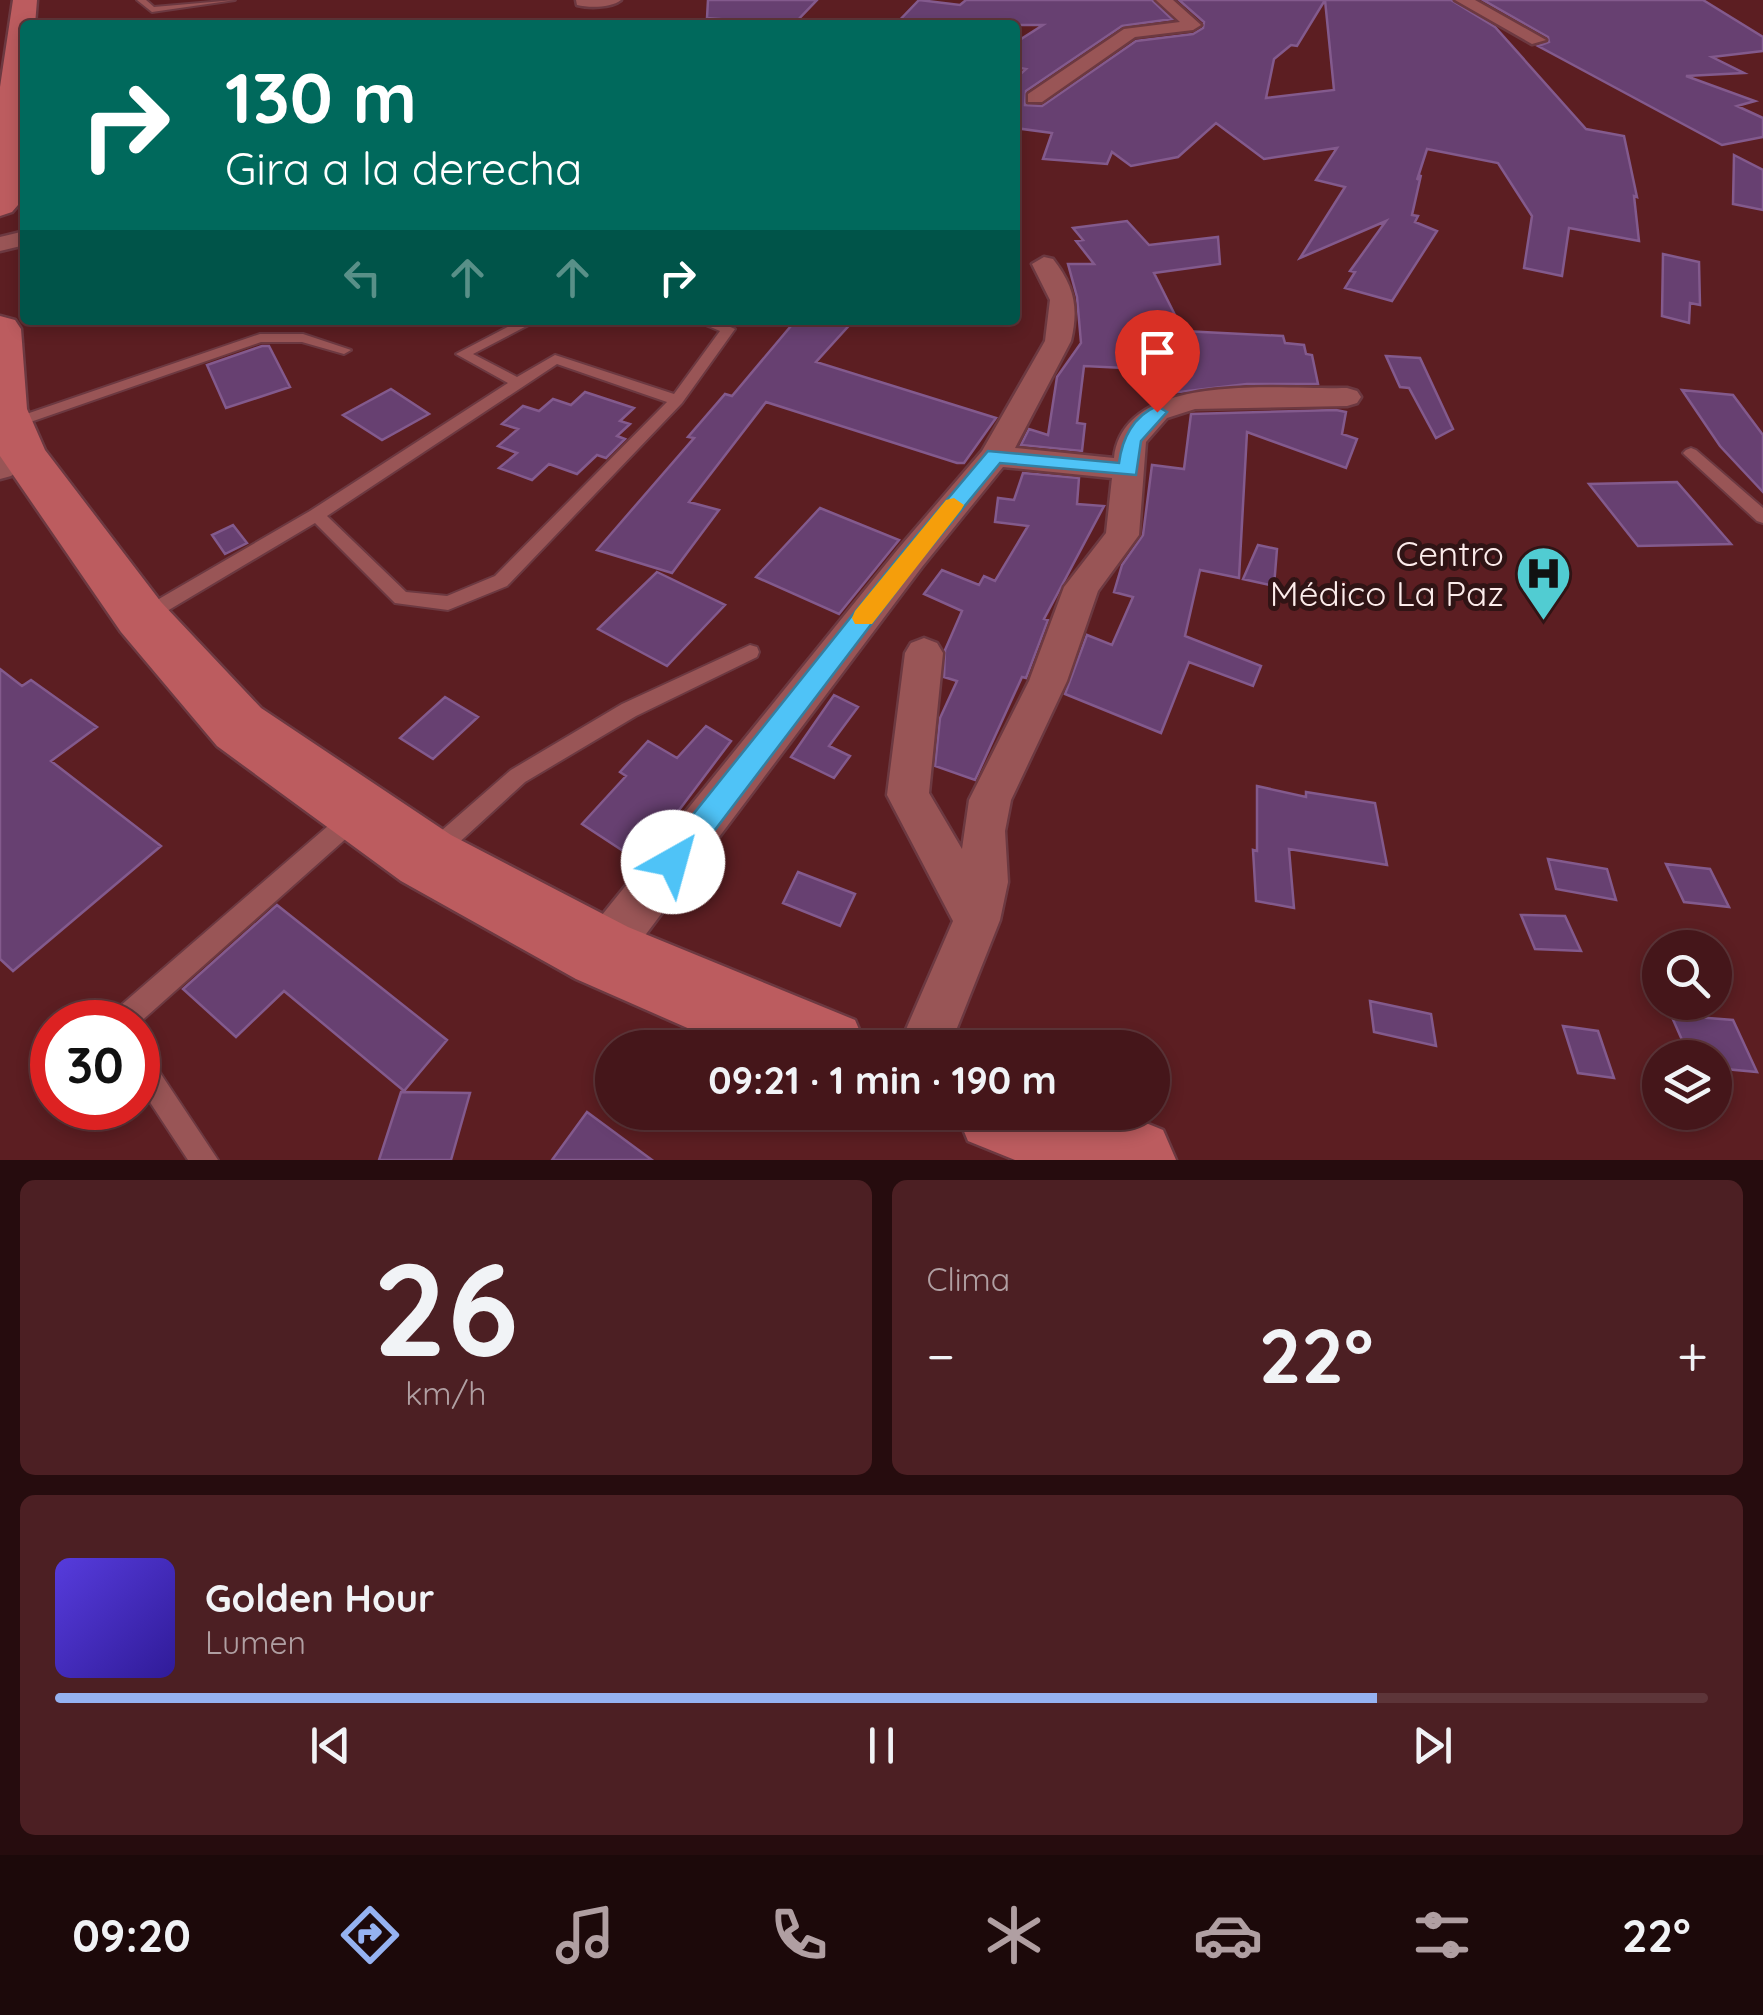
<!DOCTYPE html>
<html lang="es">
<meta charset="utf-8">
<style>
:root{--surface:#45161a;--page:#4c1f23;--text:#f1f3f6;--muted:#b09fa2;--line:#5d3539;--accent:#95b2f1}
body{margin:0;font-family:Quicksand,sans-serif;background:var(--page);color:var(--text);height:100vh;display:flex;flex-direction:column;font-size:38px;white-space:nowrap}
*{box-sizing:border-box;margin:0}
p{font-size:32px;color:var(--muted)}
.icon{flex:none;width:55px;height:55px;fill:none;stroke:currentColor;stroke-width:2;stroke-linecap:round;stroke-linejoin:round}
.map{position:relative;height:1160px;overflow:hidden}
.side{display:flex;flex-direction:column;gap:20px;padding:20px;background:#260c0e;flex:1}
.side>*{flex:none}
.top-card{position:absolute;left:20px;top:20px;width:1000px;height:305px;border-radius:10px;box-shadow:0 5px 15px #0003,0 0 0 2px var(--line);background:#00695c;color:#fff;overflow:hidden}
.buttons{position:absolute;left:1642px;top:930px;display:grid;gap:20px}
.buttons a{display:grid;place-items:center;width:90px;height:90px;border-radius:50%;background:var(--surface);box-shadow:0 5px 15px #0003,0 0 0 2px var(--line);font-size:50px}
.speed{position:absolute;left:30px;top:1000px;display:flex;gap:20px;font-size:50px;font-weight:700;text-align:center}
.speed>*{display:grid;place-content:center;width:130px;height:130px;border-radius:50%;background:var(--surface);box-shadow:0 5px 15px #0003,0 0 0 2px var(--line);line-height:1}
.speed .limit{border:15px solid #d22;background:#fff;color:#111}
.pin{position:absolute;display:grid;place-items:center;width:85px;height:85px;color:#fff;margin:-102px -42px;border-radius:50% 50% 50% 0;rotate:-45deg;box-shadow:0 0 10px #0007}
.pin .icon{rotate:45deg}
.me{position:absolute;width:110px;margin:-55px;rotate:38deg;stroke-linejoin:round;filter:drop-shadow(0 0 8px #0008)}
.turn{display:flex;align-items:center;gap:35px;height:210px;padding:0 40px;font-size:45px}
.turn .icon{width:130px;height:130px;stroke-width:2.5}
.turn b{display:block;font-size:70px;line-height:85px}
.lanes{display:flex;align-items:center;height:95px;padding:0 40px;background:#0003;justify-content:center;gap:50px;direction:ltr}
.lanes .off{opacity:.35}
.big{font-size:75px;font-weight:700;line-height:1.1}
.side .card{flex:1;display:flex;flex-direction:column;justify-content:center;gap:15px;min-width:0;padding:0 35px;border-radius:15px;background:var(--page)}
.side .dial{align-items:center;gap:0}
.dial b{font-size:130px;line-height:1}
.song{display:flex;align-items:center;gap:30px}
.cover{width:120px;height:120px;border-radius:15px;background:linear-gradient(135deg,hsl(250 70% 55%),hsl(250 70% 35%))}
.played{height:10px;border-radius:5px;background:linear-gradient(90deg,var(--accent) 80%,var(--line) 80%)}
.keys{display:flex;justify-content:space-around;direction:ltr}
.heat{display:flex;justify-content:space-between;align-items:center;font-size:55px;direction:ltr}
.side .tiles{flex:1;display:grid;gap:20px;grid-template-columns:1fr 1fr}
.card:last-child{grid-column:span 2}
.trip{position:absolute;left:595px;top:1030px;width:575px;height:100px;border-radius:50px;background:var(--surface);box-shadow:0 5px 15px #0003,0 0 0 2px var(--line);font-weight:700;line-height:100px;text-align:center}
.tabs{display:flex;height:160px;justify-content:space-around;align-items:center;background:#1c090a;color:var(--muted)}
.tabs .icon{width:70px;height:70px}
.tabs .selected{color:var(--accent)}
.tabs b{font-size:45px;color:var(--text)}
.map>svg:first-child{display:block}
.building{fill:#674071;stroke:#835a8d;stroke-width:2.5}
.lines{fill:none;stroke-linecap:round;stroke-linejoin:round}
.service-casing{stroke:#6c3941;stroke-width:4}
.minor-casing{stroke:#6c3941;stroke-width:5}
.primary-casing{stroke:#6c3941;stroke-width:5}
.service{fill:#995556;fill-rule:evenodd}
.minor{fill:#995556;fill-rule:evenodd}
.primary{fill:#bc5c5f;fill-rule:evenodd}
.route{fill:#4fc3f7;stroke:#337fa1;stroke-width:2.5}
.slow{fill:#f59e0b}
.labels{text-anchor:middle;stroke-width:10;stroke-linejoin:round;paint-order:stroke}
.poi-label{font-size:35px;fill:#fceceb;stroke:#301415;text-anchor:end}
</style>
<div class="map">
<svg width="1763" height="1160" viewBox="0 0 1763 1160">
<rect width="100%" height="100%" fill="#5c1e22"/>
<path class="building" d="M708,0H817L793,25L707,18Z
M919,0L960,5L966,0H1152L1172,19L1122,26L1026,91L1025,105L1042,106L1136,41L1193,34L1203,28L1204,22L1179,0H1325L1297,46L1291,45L1274,59L1266,98L1334,90L1325,0H1451L1495,27L1586,129L1624,136L1637,197L1634,196L1639,241L1569,228L1562,276L1524,268L1532,216L1498,163L1427,149L1417,180L1421,175L1412,215L1418,216L1415,222L1437,231L1392,301L1345,288L1355,272L1350,271L1386,221L1300,258L1345,187L1316,180L1337,148L1264,159L1216,123L1178,157L1131,166L1112,152L1107,164L1043,159L1052,133L1015,128V79L1026,69L1015,67V43L1043,25H895Z
M1483,0H1703L1763,37V51L1712,57L1744,73L1686,76L1755,101L1737,106L1763,118V137L1722,145L1538,46L1549,42L1548,37Z
M1734,155L1763,170V210L1733,204Z
M1127,221L1149,245L1218,237L1220,264L1154,273L1183,331L1283,336L1285,343L1304,345L1306,354L1312,355L1318,384H1247L1171,393L1166,370L1084,366L1077,423L1085,424L1082,451L1021,445L1029,429L1048,435L1057,377L1081,343L1077,297L1068,264H1094L1076,241L1083,240L1073,228Z
M1663,254L1699,262L1700,305L1690,303L1689,323L1662,316Z
M796,320H854L816,362L996,418L964,463H957L766,402L689,502L719,510L672,573L597,550L694,438L688,437L725,394L732,396Z
M262,346H269L290,387L226,408L207,365Z
M1386,356L1420,358L1453,429L1436,438L1409,388L1400,387Z
M391,389L429,414L382,440L343,415Z
M1682,390L1733,395L1763,435V492L1720,446Z
M585,392L634,408L620,421L630,424L617,436L625,439L606,458L597,455L577,474L549,464L532,480L499,468L517,453L498,446L518,429L502,424L523,406L539,411L553,399L571,405Z
M1336,410L1346,412L1342,434L1357,439L1346,468L1247,432L1239,578L1200,570L1185,636L1261,666L1253,686L1189,662L1161,733L1065,694L1087,635L1112,645L1133,597L1114,592L1122,565L1143,535L1152,465L1184,469L1191,414Z
M1023,473L1079,478L1077,504L1104,506L1044,619L1048,620L1026,678L1022,677L975,780L935,766L940,718L957,681L944,677L945,650L962,611L924,594L942,570L979,585L984,576L995,581L1028,526L995,522L998,498L1014,500Z
M1677,482L1731,544L1638,546L1589,484Z
M820,508L899,540L839,614L756,577Z
M233,525L247,543L225,554L212,535Z
M1258,545L1277,549L1274,586L1243,579Z
M657,572L725,605L667,666L598,629Z
M0,669L22,686L31,680L97,727L51,761L161,846L13,971L0,959Z
M834,695L858,707L829,746L850,756L834,778L791,757Z
M445,697L478,717L433,759L400,738Z
M706,726L731,741L640,862L582,824L626,776L620,772L648,741L677,758Z
M1257,786L1306,797V792L1375,803L1387,865L1289,849L1294,908L1256,901L1253,850L1257,851Z
M1548,859L1607,869L1616,900L1556,889Z
M1666,864L1710,869L1729,907L1684,902Z
M798,872L855,894L840,926L783,903Z
M277,905L447,1040L404,1091L284,991L236,1037L183,989Z
M1521,915L1565,916L1581,951L1535,949Z
M1370,1001L1431,1014L1436,1046L1374,1032Z
M1671,1015L1733,1020L1757,1072L1715,1068V1058H1690Z
M1563,1026L1598,1031L1614,1078L1578,1073Z
M401,1092L470,1093L451,1160H379Z
M587,1112L652,1160H552Z"/>
<g class="lines">
<defs>
<path id="service" d="M137,0H146L154,7L235,0L152,12Z
M521,320H538L473,354L517,377L555,355L674,394L720,331L694,320H714L735,329L682,403L507,586L448,610L395,603L315,523L152,620H140L137,615L140,610L310,511L508,383L456,354ZM557,364L667,402L495,576L447,596L406,592L327,516Z
M260,334H303L351,350L344,354L302,342H261L16,427H6L4,424L6,421Z
M1691,448L1696,450L1763,508V523L1757,521L1686,456L1683,453L1686,450Z
M750,645L757,647L759,652L757,657L636,716L525,782L441,859L433,862L425,859L422,852L425,845L511,770L622,704Z
M351,810L359,813L362,820L359,827L138,1024L109,1022L112,1013L343,813Z
M138,1049L147,1053L218,1160H188L138,1084Z"/>
<path id="minor" d="M576,0H621C611,8 589,8 577,5Z
M1156,0H1173L1201,25L1193,30L1135,37L1042,102H1028V94L1124,29L1180,22Z
M1455,0H1475L1546,40L1532,44Z
M25,231V245L0,251V237Z
M1044,257L1053,259C1074,286 1079,307 1071,341L1015,448L1114,458C1124,369 1282,390 1347,388L1357,391L1361,397L1357,403L1347,406L1195,409L1167,418L1146,442L1139,535L1098,591L1067,681L1011,800L1005,831L1008,882L1000,920L949,1048H898L953,921L887,795L905,653L911,643L924,638L937,643L943,653L929,793L962,849L969,800L1029,681L1064,587L1106,533L1112,478L1003,467L922,567L619,970L602,977L585,970L578,953L585,936L898,549L982,451L1045,341L1050,300L1032,264Z
M23,444L34,447L38,454L11,476L0,479V455Z"/>
<path id="primary" d="M13,0H37L35,25H25V127L18,205L12,212L0,216V87Z
M0,316L15,320L21,329L27,409L45,450L161,602L261,708L451,835L628,927L855,1020L867,1048H733L576,979L401,881L217,746L121,632L0,456Z
M956,1112H1119L1163,1130L1176,1160H1015L968,1141Z"/>
</defs>
<use href="#service" class="service-casing"/>
<use href="#minor" class="minor-casing"/>
<use href="#primary" class="primary-casing"/>
<use href="#service" class="service"/>
<use href="#minor" class="minor"/>
<use href="#primary" class="primary"/>
</g>
<path class="route" d="M1157,406L1167,412L1141,441L1136,475L1000,463L917,564L683,872L673,875L663,872L659,862L663,852L902,553L988,451L1119,463C1122,439 1133,416 1157,406Z"/>
<path class="slow" d="M954,498L964,505L961,510L872,624H855L852,618L855,611L946,500Z"/>
<defs>
<symbol id="hospital-pin" viewBox="-11 -11 22 30"><path d="M0 17L-7.5 6A9.5 9.5 0 1 1 7.5 6Z" fill="#51ccd2" stroke="#301415"/><path d="M-5-5h3v3.5h4V-5h3V5h-3V1.5h-4V5h-3Z" fill="#111"/></symbol>
</defs>
<g fill-rule="evenodd">
<use href="#hospital-pin" x="1512" y="542" width="63" height="86"/>
</g>
<g class="labels">
<g class="poi-label">
<text x="1504" y="566">Centro<tspan x="1504" dy="40">Médico La Paz</tspan></text>
</g>
</g>
</svg>
<div class="buttons">
<a><svg class="icon" aria-label="search" viewBox="0 0 24 24"><circle cx="10" cy="10" r="6"/><path d="M15 15l6 6"/></svg></a>
<a><svg class="icon" aria-label="layers" viewBox="0 0 24 24"><path d="M12 4l9 5-9 5-9-5zM3 14l9 5 9-5"/></svg></a>
</div>
<div class="speed"><div class="limit">30</div></div>
<div class="pin" style="left:1157px;top:412px;background:#d93025"><svg class="icon" aria-label="arrive" viewBox="0 0 24 24"><path d="M6 21V4h12l-3 4 3 4H6"/></svg></div>
<svg class="me" style="left:673px;top:862px" viewBox="-20 -20 40 40"><circle r="19" fill="#fff"/><path d="M0-13L10 11 0 6-10 11z" fill="#4fc3f7"/></svg>
<div class="trip">09:21 · 1 min · 190 m</div>
<div class="top-card">
<div class="turn"><svg class="icon" aria-label="right" viewBox="0 0 24 24"><path d="M7 20v-9h11M14 6l5 5-5 5"/></svg><div><b>130 m</b>Gira a la derecha</div></div>
<div class="lanes"><svg class="icon off" aria-label="left" viewBox="0 0 24 24"><path d="M17 20v-9H6M10 6l-5 5 5 5"/></svg><svg class="icon off" aria-label="ahead" viewBox="0 0 24 24"><path d="M12 20V5M6 11l6-6 6 6"/></svg><svg class="icon off" aria-label="ahead" viewBox="0 0 24 24"><path d="M12 20V5M6 11l6-6 6 6"/></svg><svg class="icon" aria-label="right" viewBox="0 0 24 24"><path d="M7 20v-9h11M14 6l5 5-5 5"/></svg></div>
</div>
</div>
<section class="side">
<div class="tiles">
<div class="card dial"><b>26</b><p>km/h</p></div>
<div class="card"><p>Clima</p>
<div class="heat"><a>−</a><b class="big">22°</b><a>+</a></div>
</div>
<div class="card">
<div class="song"><i class="cover"></i><div><b>Golden Hour</b><p>Lumen</p></div></div>
<div class="played"></div>
<div class="keys"><svg class="icon" aria-label="previous" viewBox="0 0 24 24"><path d="M18 5L8 12l10 7zM5 5v14"/></svg><svg class="icon" aria-label="pause" viewBox="0 0 24 24"><path d="M8 5v14M16 5v14"/></svg><svg class="icon" aria-label="next" viewBox="0 0 24 24"><path d="M6 5l10 7-10 7zM19 5v14"/></svg></div>
</div>
</div>
</section>
<nav class="tabs">
<b>09:20</b>
<svg class="icon selected" aria-label="directions" viewBox="0 0 24 24"><path d="M12 3l9 9-9 9-9-9zM9 14v-3h6M13 9l2 2-2 2"/></svg>
<svg class="icon" aria-label="music" viewBox="0 0 24 24"><path d="M9 18V5l10-2v13"/><circle cx="6" cy="18" r="3"/><circle cx="16" cy="16" r="3"/></svg>
<svg class="icon" aria-label="phone" viewBox="0 0 24 24"><path d="M5 4h4l2 5-3 2q2 4 5 5l2-3 5 2v4C11 20 4 13 5 4z"/></svg>
<svg class="icon" aria-label="climate" viewBox="0 0 24 24"><path d="M12 3v18M4 7l16 10M4 17L20 7"/></svg>
<svg class="icon" aria-label="car" viewBox="0 0 24 24"><path d="M5 17H2v-5l4-1 3-4h7l3 4 3 1v5h-3M9 17h6M6 11h13"/><circle cx="7" cy="17" r="2"/><circle cx="17" cy="17" r="2"/></svg>
<svg class="icon" aria-label="filters" viewBox="0 0 24 24"><path d="M4 7h16M4 17h16"/><circle cx="9" cy="7" r="2"/><circle cx="15" cy="17" r="2"/></svg>
<b>22°</b>
</nav>
